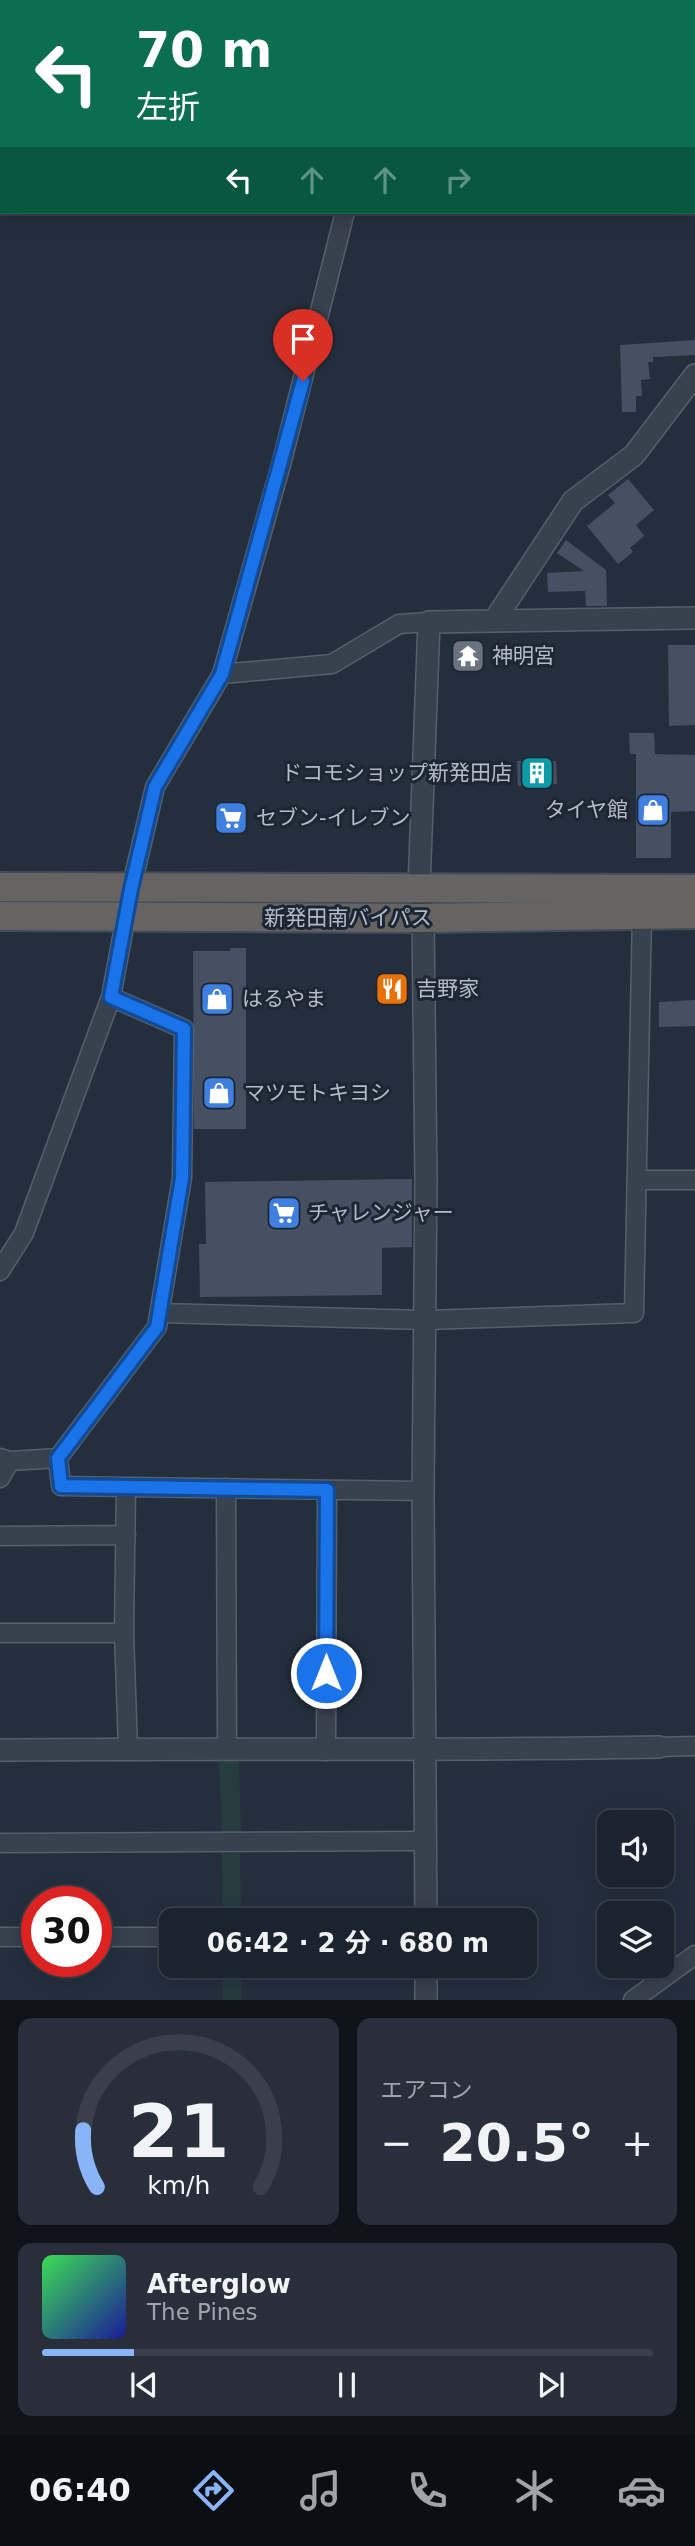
<!DOCTYPE html>
<html lang="ja">
<meta charset="utf-8">
<style>
:root{--surface:#1b232e;--page:#282f3a;--text:#f1f3f6;--muted:#a0a4aa;--line:#39404a;--accent:#8ab4f8}
body{margin:0;font-family:"DejaVu Sans","Noto Sans JP",sans-serif;background:var(--page);color:var(--text);height:100vh;display:flex;flex-direction:column;font-size:26px;white-space:nowrap}
*{box-sizing:border-box;margin:0}
p{font-size:23px;color:var(--muted)}
.icon{flex:none;width:38px;height:38px;fill:none;stroke:currentColor;stroke-width:2;stroke-linecap:round;stroke-linejoin:round}
.map{position:relative;height:2000px;overflow:hidden}
.details{display:flex;flex-direction:column;gap:18px;padding:18px;background:#0f1319;flex:1}
.details>*{flex:none}
.hud{position:absolute;left:0px;top:0px;width:696px;height:214px;box-shadow:0 4px 18px #0003,0 0 0 2px var(--line);background:#0b6e4f;color:#fff;overflow:hidden}
.fabs{position:absolute;left:597px;top:1810px;display:grid;gap:14px}
.fabs a{display:grid;place-items:center;width:77px;height:77px;border-radius:14px;background:var(--surface);box-shadow:0 4px 18px #0003,0 0 0 2px var(--line);font-size:35px}
.speed{position:absolute;left:21px;top:1886px;display:flex;gap:14px;font-size:35px;font-weight:700;text-align:center}
.speed>*{display:grid;place-content:center;width:91px;height:91px;border-radius:50%;background:var(--surface);box-shadow:0 4px 18px #0003,0 0 0 2px var(--line);line-height:1}
.speed .limit{border:10px solid #d22;background:#fff;color:#111}
.pin{position:absolute;display:grid;place-items:center;width:60px;height:60px;color:#fff;margin:-72px -30px;border-radius:50% 50% 50% 0;rotate:-45deg;box-shadow:0 0 7px #0007}
.pin .icon{rotate:45deg}
.me{position:absolute;width:77px;margin:-38px;rotate:0deg;stroke-linejoin:round;filter:drop-shadow(0 0 5px #0008)}
.turn{display:flex;align-items:center;gap:24px;height:147px;padding:0 21px;font-size:32px}
.turn .icon{width:91px;height:91px;stroke-width:2.5}
.turn b{display:block;font-size:49px;line-height:60px}
.lanes{display:flex;align-items:center;height:66px;padding:0 21px;background:#0003;justify-content:center;gap:35px;direction:ltr}
.lanes .off{opacity:.35}
.big{font-size:52px;font-weight:700;line-height:1.1}
.details .card{flex:1;display:flex;flex-direction:column;justify-content:center;gap:10px;min-width:0;padding:0 24px;border-radius:14px;background:var(--page)}
.details .dial{align-items:center;gap:0}
.dial svg{height:182px;overflow:visible;fill:none;stroke:var(--line);stroke-width:7;stroke-linecap:round;text-anchor:middle}
.dial text{fill:var(--text);stroke:none}
.song{display:flex;align-items:center;gap:21px}
.cover{width:84px;height:84px;border-radius:10px;background:linear-gradient(135deg,hsl(130 70% 55%),hsl(240 70% 35%))}
.played{height:7px;border-radius:4px;background:linear-gradient(90deg,var(--accent) 15%,var(--line) 15%)}
.keys{display:flex;justify-content:space-around;direction:ltr}
.heat{display:flex;justify-content:space-between;align-items:center;font-size:38px;direction:ltr}
.details .tiles{flex:1;display:grid;gap:18px;grid-template-columns:1fr 1fr}
.card:last-child{grid-column:span 2}
.trip{position:absolute;left:159px;top:1908px;width:378px;height:70px;border-radius:14px;background:var(--surface);box-shadow:0 4px 18px #0003,0 0 0 2px var(--line);font-weight:700;line-height:70px;text-align:center}
.tabs{display:flex;height:112px;justify-content:space-around;align-items:center;background:#0b0e12;color:var(--muted)}
.tabs .icon{width:49px;height:49px}
.tabs .active{color:var(--accent)}
.tabs b{font-size:32px;color:var(--text)}
.map>svg:first-child{display:block}
.green{fill:#263c3f}
.building{fill:#455162}
.lines{fill:none;stroke-linecap:round;stroke-linejoin:round}
.minor-casing{stroke:#565f6c;stroke-width:21}
.tertiary-casing{stroke:#565f6c;stroke-width:24}
.trunk-casing{stroke:#434c59;stroke-width:32}
.minor{stroke:#38414e;stroke-width:18}
.tertiary{stroke:#38414e;stroke-width:21}
.trunk{stroke:#656462;stroke-width:28}
.route-casing{stroke:#114b97;stroke-width:18}
.route{stroke:#1a73e8;stroke-width:12}
.labels{text-anchor:middle;stroke-width:6;stroke-linejoin:round;paint-order:stroke}
.poi-label{font-size:21px;fill:#b4bcc9;stroke:#1d2633;text-anchor:start}
.street-label{font-size:21px;fill:#b4bcc9;stroke:#1d2633}
</style>
<div class="map">
<svg width="695" height="2000" viewBox="0 0 695 2000">
<rect width="100%" height="100%" fill="#242f3e"/>
<path class="green" d="M239,1759L241,1835L222,1836L219,1760Z
M240,1852L241,1920H223L222,1853Z
M223,1965H241V2000H223Z"/>
<path class="building" d="M695,340V355L653,357V362H648L650,379L641,380L642,396H636V412H622L620,345Z
M628,479L654,510L636,525L644,536L630,548L633,552L618,564L587,526L615,503L608,495Z
M566,540L606,570L607,606H586L585,591L548,592L547,573L584,571L557,553Z
M481,644L482,661L475,662V666L459,668V646Z
M668,645H695V725L669,726Z
M629,733H654L655,754L695,755V811L671,812V858H636V754H630Z
M517,761H556L557,784L518,786Z
M230,948H246V1129H194L193,951H230Z
M398,973L401,974L402,1004H382V974Z
M695,1000V1026L659,1027V1002Z
M412,1179V1247L382,1248V1295L200,1297L199,1244H206L205,1182Z"/>
<g class="lines">
<defs>
<path id="minor" d="M394,2L395,0
M222,674L332,664L399,624L429,622
M111,997L184,1029L182,1178L157,1327L58,1458L61,1486L423,1491
M637,1180H695
M0,1271L24,1233L111,997L131,889L155,787L222,674L282,461L345,212
M160,1313L426,1320L634,1313L642,913
M0,1458L10,1461L58,1458
M0,1478L10,1461
M126,1487L124,1633L128,1749
M226,1488L227,1747
M0,1536L126,1535
M0,1633H124
M659,1747L695,1746
M326,1751L327,1490
M0,1843L427,1841
M0,1937H37
M96,1937H172
M633,2000L695,1955"/>
<path id="tertiary" d="M494,621L695,618
M0,1750C220,1748 439,1751 659,1747
M426,1920L423,1491L426,1181L423,918L419,887L429,622L494,621L573,501L634,455L695,375
M426,2000V1965"/>
<path id="trunk" d="M0,887L695,889
M0,916L423,918L695,914"/>
</defs>
<use href="#minor" class="minor-casing"/>
<use href="#tertiary" class="tertiary-casing"/>
<use href="#trunk" class="trunk-casing"/>
<use href="#minor" class="minor"/>
<use href="#tertiary" class="tertiary"/>
<use href="#trunk" class="trunk"/>
</g>
<g class="lines">
<defs>
<path id="route" d="M303,381L222,674L155,787L131,889L111,997L184,1029L182,1178L157,1327L58,1458L61,1486L327,1490L326,1673"/>
</defs>
<use href="#route" class="route-casing"/>
<use href="#route" class="route"/>
</g>
<defs>
<symbol id="temple-square" viewBox="-11 -11 22 22"><rect x="-9" y="-9" width="18" height="18" rx="4" fill="#6b7280" stroke="#1d2633"/><path d="M0-6L5-2H3V0L6.5 2.5H4V6H1.5V3h-3V6H-4V2.5H-6.5L-3 0V-2H-5Z" fill="#fff"/></symbol>
<symbol id="building-square" viewBox="-11 -11 22 22"><rect x="-9" y="-9" width="18" height="18" rx="4" fill="#0f9aa8" stroke="#1d2633"/><path d="M-4-6H4V6H1V3H-1V6H-4ZM-2.5-4.3h1.7v1.8h-1.7ZM.8-4.3h1.7v1.8H.8ZM-2.5-1h1.7V.8h-1.7ZM.8-1h1.7V.8H.8Z" fill="#fff"/></symbol>
<symbol id="shop-square" viewBox="-11 -11 22 22"><rect x="-9" y="-9" width="18" height="18" rx="4" fill="#3f7fe0" stroke="#1d2633"/><path d="M-5-2.5h2.3a2.7 3.5 0 0 1 5.4 0H5L5.5 6h-11ZM-1.5-2.5h3a1.5 2.3 0 0 0-3 0Z" fill="#fff"/></symbol>
<symbol id="supermarket-square" viewBox="-11 -11 22 22"><rect x="-9" y="-9" width="18" height="18" rx="4" fill="#3f7fe0" stroke="#1d2633"/><path d="M-6-5.5h2.5l.6 2H6L4.5 2H-2.5L-4.4-4H-6ZM-1.5 3.2a1.3 1.3 0 1 0 .1 0ZM3 3.2a1.3 1.3 0 1 0 .1 0Z" fill="#fff"/></symbol>
<symbol id="restaurant-square" viewBox="-11 -11 22 22"><rect x="-9" y="-9" width="18" height="18" rx="4" fill="#e8710a" stroke="#1d2633"/><path d="M-5-6h1v4h1v-4h1v4h1v-4h1v5L-1.5 .5V6h-2V.5L-5-1ZM5-6V6H3V1.5H1.5Q1.5-4 5-6Z" fill="#fff"/></symbol>
</defs>
<g fill-rule="evenodd">
<use href="#temple-square" x="449" y="637" width="38" height="38"/>
<use href="#building-square" x="518" y="754" width="38" height="38"/>
<use href="#shop-square" x="634" y="791" width="38" height="38"/>
<use href="#supermarket-square" x="212" y="799" width="38" height="38"/>
<use href="#restaurant-square" x="373" y="970" width="38" height="38"/>
<use href="#shop-square" x="198" y="980" width="38" height="38"/>
<use href="#shop-square" x="200" y="1074" width="38" height="38"/>
<use href="#supermarket-square" x="265" y="1194" width="38" height="38"/>
</g>
<g class="labels">
<g class="poi-label">
<text x="492" y="663">神明宮</text>
<text x="512" y="780" text-anchor="end">ドコモショップ新発田店</text>
<text x="628" y="817" text-anchor="end">タイヤ館</text>
<text x="256" y="825">セブン-イレブン</text>
<text x="416" y="996">吉野家</text>
<text x="242" y="1006">はるやま</text>
<text x="244" y="1100">マツモトキヨシ</text>
<text x="308" y="1220">チャレンジャー</text>
</g>
<g class="street-label">
<text x="348" y="925">新発田南バイパス</text>
</g>
</g>
</svg>
<div class="fabs">
<a><svg class="icon" aria-label="sound" viewBox="0 0 24 24"><path d="M4 9h4l5-4v14l-5-4H4zM17 9q2 3 0 6"/></svg></a>
<a><svg class="icon" aria-label="layers" viewBox="0 0 24 24"><path d="M12 4l9 5-9 5-9-5zM3 14l9 5 9-5"/></svg></a>
</div>
<div class="speed"><div class="limit">30</div></div>
<div class="pin" style="left:303px;top:381px;background:#d93025"><svg class="icon" aria-label="arrive" viewBox="0 0 24 24"><path d="M6 21V4h12l-3 4 3 4H6"/></svg></div>
<svg class="me" style="left:326px;top:1673px" viewBox="-20 -20 40 40"><circle r="17" fill="#1a73e8" stroke="#fff" stroke-width="3"/><path d="M0-11L8 9 0 5-8 9z" fill="#fff"/></svg>
<div class="trip">06:42 · 2 分 · 680 m</div>
<div class="hud">
<div class="turn"><svg class="icon" aria-label="left" viewBox="0 0 24 24"><path d="M17 20v-9H6M10 6l-5 5 5 5"/></svg><div><b>70 m</b>左折</div></div>
<div class="lanes"><svg class="icon" aria-label="left" viewBox="0 0 24 24"><path d="M17 20v-9H6M10 6l-5 5 5 5"/></svg><svg class="icon off" aria-label="ahead" viewBox="0 0 24 24"><path d="M12 20V5M6 11l6-6 6 6"/></svg><svg class="icon off" aria-label="ahead" viewBox="0 0 24 24"><path d="M12 20V5M6 11l6-6 6 6"/></svg><svg class="icon off" aria-label="right" viewBox="0 0 24 24"><path d="M7 20v-9h11M14 6l5 5-5 5"/></svg></div>
</div>
</div>
<section class="details">
<div class="tiles">
<div class="card dial"><svg viewBox="0 0 100 80">
<path d="M14 69A42 42 0 1 1 86 69"/>
<path d="M14 69A42 42 0 0 1 8 44" stroke="#8ab4f8"/>
<text x="50" y="56" font-size="32" font-weight="700">21</text>
<text x="50" y="72" font-size="11">km/h</text>
</svg></div>
<div class="card"><p>エアコン</p>
<div class="heat"><a>−</a><b class="big">20.5°</b><a>+</a></div>
</div>
<div class="card">
<div class="song"><i class="cover"></i><div><b>Afterglow</b><p>The Pines</p></div></div>
<div class="played"></div>
<div class="keys"><svg class="icon" aria-label="previous" viewBox="0 0 24 24"><path d="M18 5L8 12l10 7zM5 5v14"/></svg><svg class="icon" aria-label="pause" viewBox="0 0 24 24"><path d="M8 5v14M16 5v14"/></svg><svg class="icon" aria-label="next" viewBox="0 0 24 24"><path d="M6 5l10 7-10 7zM19 5v14"/></svg></div>
</div>
</div>
</section>
<nav class="tabs">
<b>06:40</b>
<svg class="icon active" aria-label="directions" viewBox="0 0 24 24"><path d="M12 3l9 9-9 9-9-9zM9 14v-3h6M13 9l2 2-2 2"/></svg>
<svg class="icon" aria-label="music" viewBox="0 0 24 24"><path d="M9 18V5l10-2v13"/><circle cx="6" cy="18" r="3"/><circle cx="16" cy="16" r="3"/></svg>
<svg class="icon" aria-label="phone" viewBox="0 0 24 24"><path d="M5 4h4l2 5-3 2q2 4 5 5l2-3 5 2v4C11 20 4 13 5 4z"/></svg>
<svg class="icon" aria-label="climate" viewBox="0 0 24 24"><path d="M12 3v18M4 7l16 10M4 17L20 7"/></svg>
<svg class="icon" aria-label="car" viewBox="0 0 24 24"><path d="M5 17H2v-5l4-1 3-4h7l3 4 3 1v5h-3M9 17h6M6 11h13"/><circle cx="7" cy="17" r="2"/><circle cx="17" cy="17" r="2"/></svg>
</nav>
